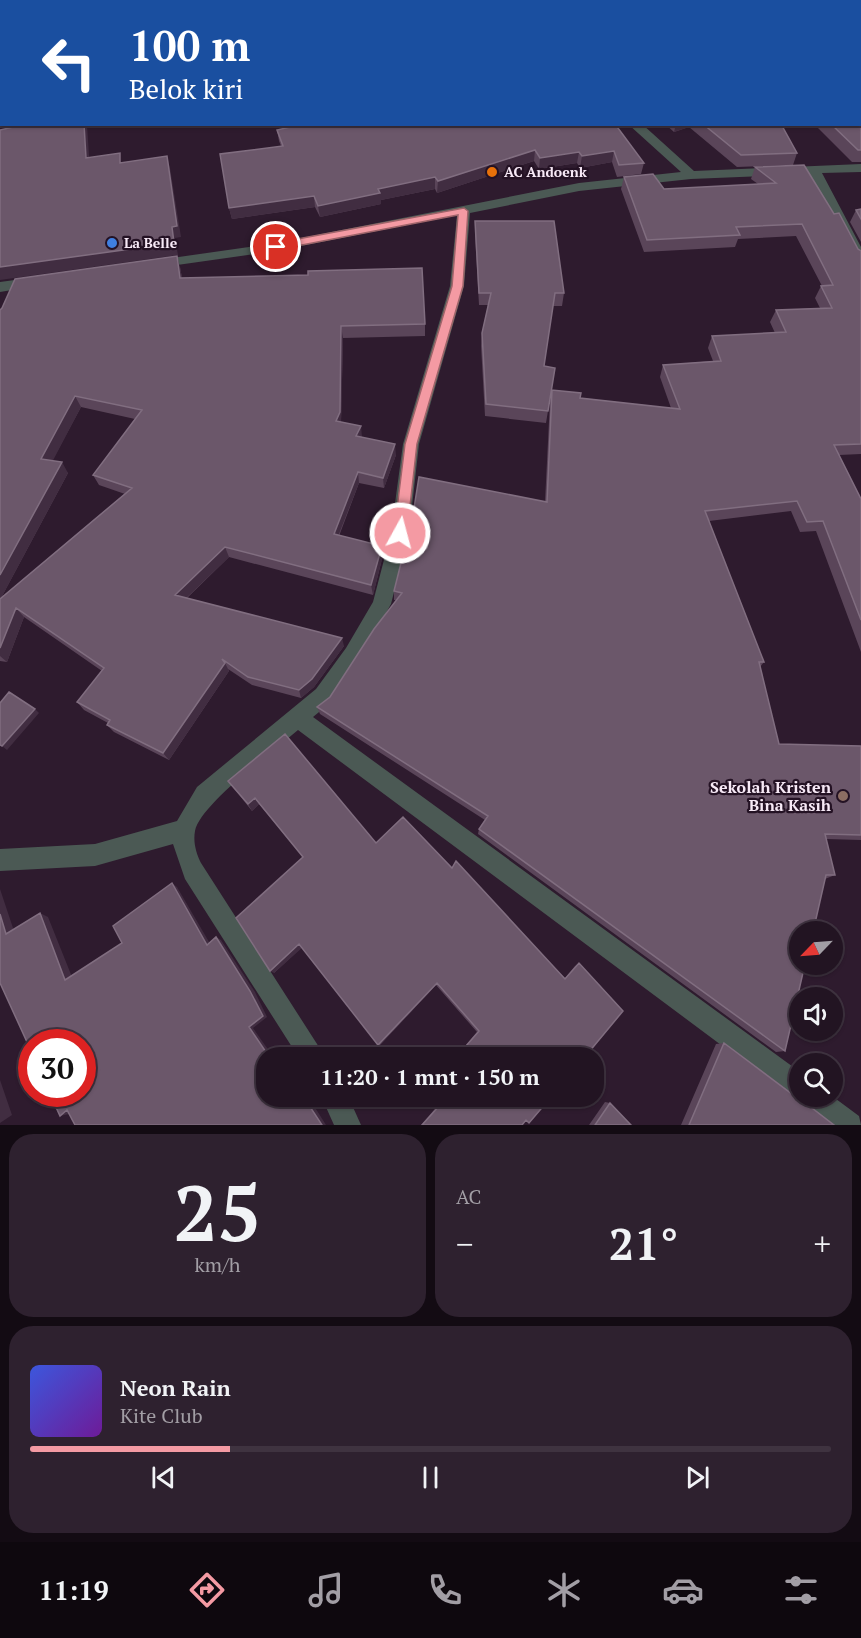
<!DOCTYPE html>
<html lang="id">
<meta charset="utf-8">
<style>
:root{--surface:#221422;--page:#2e212f;--text:#f1f3f6;--muted:#a29ea5;--line:#3f3340;--accent:#f49aa3}
body{margin:0;font-family:"PT Serif",serif;background:var(--page);color:var(--text);height:100vh;display:flex;flex-direction:column;font-size:22px;white-space:nowrap}
*{box-sizing:border-box;margin:0}
p{font-size:20px;color:var(--muted)}
.icon{flex:none;width:33px;height:33px;fill:none;stroke:currentColor;stroke-width:2;stroke-linecap:round;stroke-linejoin:round}
.map{position:relative;height:1125px;overflow:hidden}
.drawer{display:flex;flex-direction:column;gap:9px;padding:9px;background:#130b13;flex:1}
.drawer>*{flex:none}
.hud{position:absolute;left:0px;top:0px;width:861px;height:126px;box-shadow:0 2px 4px #0004,0 0 0 2px var(--line);background:#1a4fa0;color:#fff;overflow:hidden}
.needle{width:39px;rotate:245deg}
.fabs{position:absolute;left:789px;top:921px;display:grid;gap:12px}
.fabs a{display:grid;place-items:center;width:54px;height:54px;border-radius:50%;background:var(--surface);box-shadow:0 2px 4px #0004,0 0 0 2px var(--line);font-size:30px}
.speed{position:absolute;left:18px;top:1029px;display:flex;gap:12px;font-size:30px;font-weight:700;text-align:center}
.speed>*{display:grid;place-content:center;width:78px;height:78px;border-radius:50%;background:var(--surface);box-shadow:0 2px 4px #0004,0 0 0 2px var(--line);line-height:1}
.speed .limit{border:9px solid #d22;background:#fff;color:#111}
.pin{position:absolute;display:grid;place-items:center;width:51px;height:51px;color:#fff;margin:-26px;border:3px solid #fff;border-radius:50%;box-shadow:0 2px 6px #0007}
.me{position:absolute;width:66px;margin:-33px;rotate:7deg;stroke-linejoin:round;filter:drop-shadow(0 0 4px #0008)}
.turn{display:flex;align-items:center;gap:21px;height:126px;padding:0 30px;font-size:27px}
.turn .icon{width:78px;height:78px;stroke-width:2.5}
.turn b{display:block;font-size:42px;line-height:51px}
.big{font-size:45px;font-weight:700;line-height:1.1}
.drawer .tile{flex:1;display:flex;flex-direction:column;justify-content:center;gap:9px;min-width:0;padding:0 21px;border-radius:24px;background:var(--page)}
.drawer .dial{align-items:center;gap:0}
.dial b{font-size:78px;line-height:1}
.song{display:flex;align-items:center;gap:18px}
.cover{width:72px;height:72px;border-radius:9px;background:linear-gradient(135deg,hsl(230 70% 55%),hsl(280 70% 35%))}
.played{height:6px;border-radius:3px;background:linear-gradient(90deg,var(--accent) 25%,var(--line) 25%)}
.keys{display:flex;justify-content:space-around;direction:ltr}
.heat{display:flex;justify-content:space-between;align-items:center;font-size:33px;direction:ltr}
.drawer .tiles{flex:1;display:grid;gap:9px;grid-template-columns:1fr 1fr}
.tile:last-child{grid-column:span 2}
.trip{position:absolute;left:256px;top:1047px;width:348px;height:60px;border-radius:24px;background:var(--surface);box-shadow:0 2px 4px #0004,0 0 0 2px var(--line);font-weight:700;line-height:60px;text-align:center}
.dock{display:flex;height:96px;justify-content:space-around;align-items:center;background:#0e080e;color:var(--muted)}
.dock .icon{width:42px;height:42px}
.dock .on{color:var(--accent)}
.dock b{font-size:27px;color:var(--text)}
.map>svg:first-child{display:block}
.lines{fill:none;stroke-linecap:round;stroke-linejoin:round}
.minor{fill:#4b5954;fill-rule:evenodd}
.wall{fill:#5a4559;fill-rule:evenodd}
.shaded-wall{fill:#412d41}
.building{fill:#6b576a;stroke:#816e80;stroke-width:1.5}
.route{fill:#f49aa3;stroke:#9f646a;stroke-width:1.5}
.food-dot{fill:#e8710a;stroke:#241224;stroke-width:2}
.shop-dot{fill:#3f7fe0;stroke:#241224;stroke-width:2}
.education-dot{fill:#8d6e63;stroke:#241224;stroke-width:2}
.labels{text-anchor:middle;stroke-width:4.5;stroke-linejoin:round;paint-order:stroke}
.far-poi-label{font-size:14px;font-weight:bold;fill:#f7e9f6;stroke:#241224;text-anchor:start}
.poi-label{font-size:16px;font-weight:bold;fill:#f7e9f6;stroke:#241224;text-anchor:end}
</style>
<div class="map">
<svg width="861" height="1125" viewBox="0 0 861 1125">
<rect width="100%" height="100%" fill="#2e1b2e"/>
<g class="lines">
<path class="minor" d="M0,95H2V101H0Z
M628,124H642L694,171L861,164V172L822,173L861,247V264L854,260L809,174L691,179L579,191L470,213L464,286L419,444L409,533L391,604L360,660L330,703L313,717L800,1072V1096H832L859,1116L861,1125H829L803,1105L801,1100L791,1097L298,730C275,750 200,804 195,831C193,842 196,853 201,863L326,1058H299L185,879L173,844L95,866L0,871V849L95,844L177,821L197,787L316,689L346,648L373,602L391,533L403,444L450,286L457,215L276,251L156,268L149,264L151,261L276,243L579,183L681,172Z
M37,277L42,279V285L0,292V282Z
M321,1096H348L361,1125H334Z"/>
</g>
<path class="wall" d="M0,0L2,2V91H0Z
M861,0V162H852L814,124H860Z
M299,124H615L644,163L641,174L617,177L612,162L580,168L577,163L539,169L534,161L437,193L435,189L381,200V204L320,217L315,207L232,219L229,208L281,146L279,141L277,130L300,126Z
M665,124H781L797,153L793,165L737,167L689,127L674,132Z
M755,167L834,214L858,249L861,251V454L839,455L861,499V652L816,531L800,532L791,511L709,521L764,662L760,667L779,744L861,746V840L826,839L835,875L825,879L785,1051L776,1052L478,834L479,829L485,820L320,714L317,707L330,697L396,600H394V591L407,552L545,502L550,401L552,390L580,398L671,408L660,377L663,365L713,361L708,348L712,336L775,333L770,322L776,310L820,308L815,298L821,286H822L796,236L738,239L735,247L644,252L621,189L624,177L664,189L758,184L751,179Z
M856,210L861,219V242L850,222Z
M475,221L564,293L562,306H553L544,366L555,368L546,423L485,416L481,346L482,333L488,305H479L475,234Z
M180,267L182,278L425,324V336L343,338L341,422L362,437L396,455L384,488L359,483L339,536L383,555L373,595L229,557L187,598L344,646L314,687L301,698L252,685L228,669L229,671L169,760L114,732L107,725L108,723L84,710L77,702L102,671L24,617L7,662L0,661V310ZM81,407L135,419L93,475L99,485L125,494L1,598L68,473L52,461Z
M228,781L376,843L452,868L565,978L575,966L579,963L584,1058H474L465,1046L477,1032L436,985L380,1045L302,947L274,973L303,857L259,804L252,811Z
M724,1043L812,1108L834,1125H681L716,1044Z
M446,1096H552L529,1123L526,1121L522,1125H421Z
M605,1102L610,1103L631,1125H589Z"/>
<path class="shaded-wall" d="M84,124L87,125L90,170L86,158Z
M676,124H690L689,127L674,132Z
M535,150L534,161L437,193L438,181Z
M614,151L612,162L580,168L582,156Z
M579,152L577,163L539,169L540,158Z
M167,156L170,168L181,237L175,238L178,255L0,280V267L172,227Z
M435,177V189L381,200V204L320,217L318,206L378,189Z
M314,196L315,207L232,219L229,208Z
M177,256L180,267L184,290L180,278Z
M341,326L343,338L341,423L336,421Z
M75,396L81,407L48,470L41,459Z
M361,426L362,437L356,436Z
M395,444L396,455L384,488L383,478Z
M62,462L68,473L0,600V575Z
M358,472L359,483L335,544L334,534Z
M382,546L383,555L373,595L371,585Z
M225,547L229,557L180,604L175,595Z
M16,608L24,617L7,662L0,656V648Z
M342,638L344,646L314,687L301,698L299,690Z
M225,663L229,671L169,760L163,753Z
M35,709L39,713L7,750L2,746Z
M255,798L259,804L252,811L248,804Z
M172,883L177,887L212,947L207,945Z
M0,889L16,937L6,934L0,914Z
M40,913L48,917L74,982L65,980Z
M216,937L221,940L255,992L267,1017L253,1028L274,1058H270L249,1027Z
M299,944L303,947L274,973L270,971Z
M437,983L436,985L380,1045H378Z
M0,1080L12,1115L0,1123Z
M297,1096H301L305,1102L302,1103Z
M309,1098L326,1125H322L305,1099Z
M76,1109L69,1114L60,1116L67,1110Z"/>
<path class="building" d="M0,0H264V2H2V81H0Z
M345,0H494L496,2H345Z
M528,0H707V2H530Z
M747,0H861V150H858L831,124H860V2H742Z
M26,124H84L86,158L120,153V163L167,156L177,226L172,227L174,243L0,267V130Z
M303,124H615L644,163L619,165L614,151L582,156L579,152L540,158L535,150L438,181L435,177L378,189L380,193L318,206L314,196L229,208L220,154L283,146L277,130Z
M703,124H781L797,153L741,155Z
M804,165L834,214L839,213L858,249L861,251V444L834,445L861,499V620L823,521L807,522L797,501L705,511L764,662H759L779,744L861,746V835L825,834L835,875H826L813,932H800V964H805L785,1051L479,829L488,816L317,707L330,697L374,629L402,593L394,591L404,551L407,552L419,477L547,502L552,390L581,393L580,398L680,409L663,365L721,361L712,336L786,332L776,310L832,308L821,286L833,285L802,224L736,227L740,235L647,240L624,177L653,174L664,189L776,183L755,167Z
M861,209V219L856,210Z
M475,221H554L564,293H555L544,366L555,368L548,411L486,404L482,333L491,293H479Z
M177,256L180,278L308,275V271L422,268L425,324L341,326L340,412L336,421L361,426L356,436L395,444L383,478L358,472L334,534L382,546L371,585L225,547L175,595L342,638L312,679L299,690L248,677L222,659L225,663L163,753L107,725L110,720L77,702L104,668L16,608L0,648V599L132,488L93,475L142,410L75,396L41,459L62,462L0,575V310L2,308L15,279Z
M9,692L35,709L2,746L0,745V703Z
M285,734L376,843L403,817L452,868L456,861L565,979L579,963L623,1011L584,1058H476L466,1046L479,1031L437,983L378,1045L299,944L270,971L236,918L303,857L255,798L248,804L228,781Z
M172,883L207,945L216,937L250,991L263,1016L249,1027L270,1058H267V1096H297L302,1103L305,1099L322,1125H75L67,1110L60,1116L50,1094H82V1042H32V1053L0,983V914L6,934L40,913L65,980L122,943L113,926Z
M724,1043L800,1100L810,1103L812,1108L834,1125H689Z
M448,1096H552L529,1123L526,1120L522,1125H422Z
M610,1103L631,1125H595Z"/>
<path class="route" d="M464,208L468,211L463,286L417,444L407,533L400,539L394,533L405,444L452,286L458,215L276,250L271,247L276,243Z"/>
<circle class="food-dot" cx="492" cy="172" r="6"/>
<circle class="shop-dot" cx="112" cy="243" r="6"/>
<circle class="education-dot" cx="843" cy="796" r="6"/>
<g class="labels">
<g class="far-poi-label">
<text x="504" y="177">AC Andoenk</text>
<text x="124" y="248">La Belle</text>
</g>
<g class="poi-label">
<text x="831" y="793">Sekolah Kristen<tspan x="831" dy="18">Bina Kasih</tspan></text>
</g>
</g>
</svg>
<div class="fabs">
<a><svg class="needle" viewBox="-14 -14 28 28"><path d="M0-13l5 13h-10z" fill="#e53935"/><path d="M0 13l5-13h-10z" fill="#a29ea5"/></svg></a>
<a><svg class="icon" aria-label="sound" viewBox="0 0 24 24"><path d="M4 9h4l5-4v14l-5-4H4zM17 9q2 3 0 6"/></svg></a>
<a><svg class="icon" aria-label="search" viewBox="0 0 24 24"><circle cx="10" cy="10" r="6"/><path d="M15 15l6 6"/></svg></a>
</div>
<div class="speed"><div class="limit">30</div></div>
<div class="pin" style="left:276px;top:247px;background:#d93025"><svg class="icon" aria-label="arrive" viewBox="0 0 24 24"><path d="M6 21V4h12l-3 4 3 4H6"/></svg></div>
<svg class="me" style="left:400px;top:533px" viewBox="-20 -20 40 40"><circle r="17" fill="#f49aa3" stroke="#fff" stroke-width="3"/><path d="M0-11L8 9 0 5-8 9z" fill="#fff"/></svg>
<div class="trip">11:20 · 1 mnt · 150 m</div>
<div class="hud">
<div class="turn"><svg class="icon" aria-label="left" viewBox="0 0 24 24"><path d="M17 20v-9H6M10 6l-5 5 5 5"/></svg><div><b>100 m</b>Belok kiri</div></div>
</div>
</div>
<section class="drawer">
<div class="tiles">
<div class="tile dial"><b>25</b><p>km/h</p></div>
<div class="tile"><p>AC</p>
<div class="heat"><a>−</a><b class="big">21°</b><a>+</a></div>
</div>
<div class="tile">
<div class="song"><i class="cover"></i><div><b>Neon Rain</b><p>Kite Club</p></div></div>
<div class="played"></div>
<div class="keys"><svg class="icon" aria-label="previous" viewBox="0 0 24 24"><path d="M18 5L8 12l10 7zM5 5v14"/></svg><svg class="icon" aria-label="pause" viewBox="0 0 24 24"><path d="M8 5v14M16 5v14"/></svg><svg class="icon" aria-label="next" viewBox="0 0 24 24"><path d="M6 5l10 7-10 7zM19 5v14"/></svg></div>
</div>
</div>
</section>
<nav class="dock">
<b>11:19</b>
<svg class="icon on" aria-label="directions" viewBox="0 0 24 24"><path d="M12 3l9 9-9 9-9-9zM9 14v-3h6M13 9l2 2-2 2"/></svg>
<svg class="icon" aria-label="music" viewBox="0 0 24 24"><path d="M9 18V5l10-2v13"/><circle cx="6" cy="18" r="3"/><circle cx="16" cy="16" r="3"/></svg>
<svg class="icon" aria-label="phone" viewBox="0 0 24 24"><path d="M5 4h4l2 5-3 2q2 4 5 5l2-3 5 2v4C11 20 4 13 5 4z"/></svg>
<svg class="icon" aria-label="climate" viewBox="0 0 24 24"><path d="M12 3v18M4 7l16 10M4 17L20 7"/></svg>
<svg class="icon" aria-label="car" viewBox="0 0 24 24"><path d="M5 17H2v-5l4-1 3-4h7l3 4 3 1v5h-3M9 17h6M6 11h13"/><circle cx="7" cy="17" r="2"/><circle cx="17" cy="17" r="2"/></svg>
<svg class="icon" aria-label="filters" viewBox="0 0 24 24"><path d="M4 7h16M4 17h16"/><circle cx="9" cy="7" r="2"/><circle cx="15" cy="17" r="2"/></svg>
</nav>
